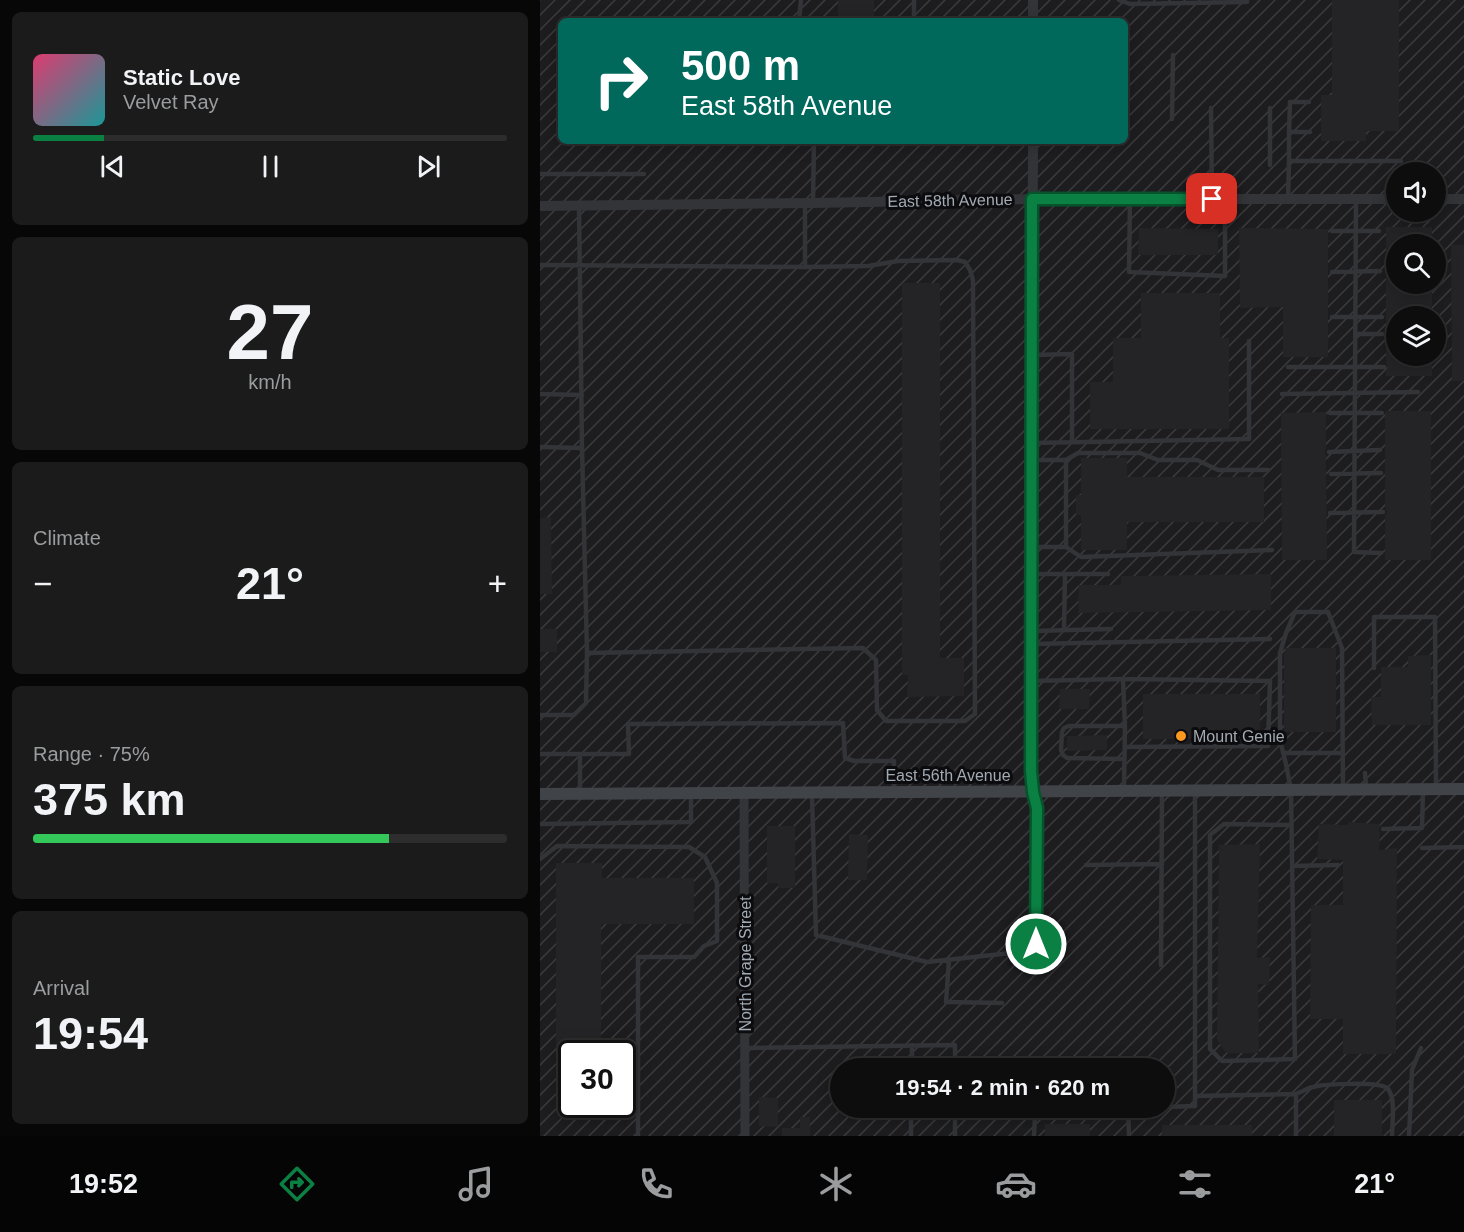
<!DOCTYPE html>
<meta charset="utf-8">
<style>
:root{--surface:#0d0d0e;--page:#1b1b1c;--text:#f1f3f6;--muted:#9a9c9e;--line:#2d2d2e;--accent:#0b8043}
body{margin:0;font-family:Helvetica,sans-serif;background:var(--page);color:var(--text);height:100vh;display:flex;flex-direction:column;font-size:22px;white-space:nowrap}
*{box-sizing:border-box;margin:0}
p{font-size:20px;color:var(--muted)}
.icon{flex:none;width:33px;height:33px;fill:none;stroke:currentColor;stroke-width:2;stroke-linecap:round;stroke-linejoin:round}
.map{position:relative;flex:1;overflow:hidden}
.drawer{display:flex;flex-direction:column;gap:12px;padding:12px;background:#070708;width:540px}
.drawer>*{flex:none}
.top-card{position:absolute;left:18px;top:18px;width:570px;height:126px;border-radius:9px;box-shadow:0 3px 15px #0003,0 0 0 2px var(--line);background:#00695c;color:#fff;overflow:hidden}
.controls{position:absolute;left:846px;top:162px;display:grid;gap:12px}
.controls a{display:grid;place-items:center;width:60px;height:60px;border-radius:50%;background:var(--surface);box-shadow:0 3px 15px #0003,0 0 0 2px var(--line);font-size:30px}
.speed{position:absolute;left:18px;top:1040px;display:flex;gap:12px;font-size:30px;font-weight:700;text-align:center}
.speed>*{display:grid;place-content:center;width:78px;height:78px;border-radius:50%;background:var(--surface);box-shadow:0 3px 15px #0003,0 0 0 2px var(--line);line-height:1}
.speed .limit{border:3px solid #111;border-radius:9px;background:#fff;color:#111}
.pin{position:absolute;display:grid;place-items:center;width:51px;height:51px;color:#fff;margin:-26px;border-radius:12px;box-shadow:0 3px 9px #0006}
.me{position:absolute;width:66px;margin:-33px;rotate:0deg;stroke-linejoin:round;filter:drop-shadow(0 0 4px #0008)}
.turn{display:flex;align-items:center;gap:21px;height:126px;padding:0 24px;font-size:27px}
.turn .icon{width:78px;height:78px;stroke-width:2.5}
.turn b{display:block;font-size:42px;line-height:51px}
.big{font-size:45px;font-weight:700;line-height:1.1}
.drawer .widget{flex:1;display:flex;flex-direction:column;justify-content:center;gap:9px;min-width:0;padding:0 21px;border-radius:9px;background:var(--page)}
.drawer .dial{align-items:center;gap:0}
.dial b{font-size:78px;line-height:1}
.song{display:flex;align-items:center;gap:18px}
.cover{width:72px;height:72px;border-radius:9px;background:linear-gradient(135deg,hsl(340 70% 55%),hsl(180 70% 35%))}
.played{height:6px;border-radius:3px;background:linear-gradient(90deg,var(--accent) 15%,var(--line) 15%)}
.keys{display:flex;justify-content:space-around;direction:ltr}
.heat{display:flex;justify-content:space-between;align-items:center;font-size:33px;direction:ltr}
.charge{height:9px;border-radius:4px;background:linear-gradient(90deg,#34c759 75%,var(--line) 0)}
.trip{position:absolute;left:290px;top:1058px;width:345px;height:60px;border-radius:30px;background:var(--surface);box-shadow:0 3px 15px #0003,0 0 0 2px var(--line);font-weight:700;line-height:60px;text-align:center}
.menu{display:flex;height:96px;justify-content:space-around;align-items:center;background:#050506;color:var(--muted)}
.menu .icon{width:42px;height:42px}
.menu .active{color:var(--accent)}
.menu b{font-size:27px;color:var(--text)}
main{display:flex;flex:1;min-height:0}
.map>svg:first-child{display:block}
.industrial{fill:url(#industrial-furrows);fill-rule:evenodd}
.building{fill:#242427}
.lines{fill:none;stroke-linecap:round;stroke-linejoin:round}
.service{stroke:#323438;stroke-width:4.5}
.minor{stroke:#323438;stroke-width:9}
.tertiary{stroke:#323438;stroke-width:10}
.secondary{stroke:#404348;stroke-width:12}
.route-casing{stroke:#07532c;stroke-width:15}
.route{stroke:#0b8043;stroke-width:10}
.poi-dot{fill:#fa9822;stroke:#0c0c0e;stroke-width:2}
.labels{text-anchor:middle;stroke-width:6;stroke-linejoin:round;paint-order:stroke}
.street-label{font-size:16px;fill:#a2aab4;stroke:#0c0c0e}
.poi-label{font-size:16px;fill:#a2aab4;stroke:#0c0c0e;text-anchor:start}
</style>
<main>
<section class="drawer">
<div class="widget">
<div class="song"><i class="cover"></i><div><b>Static Love</b><p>Velvet Ray</p></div></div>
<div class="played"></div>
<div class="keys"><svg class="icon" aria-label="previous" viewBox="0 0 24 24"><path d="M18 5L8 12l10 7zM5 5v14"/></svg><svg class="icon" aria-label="pause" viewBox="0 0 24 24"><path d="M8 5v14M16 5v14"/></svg><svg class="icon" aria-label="next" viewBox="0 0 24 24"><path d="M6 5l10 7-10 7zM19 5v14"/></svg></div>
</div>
<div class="widget dial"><b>27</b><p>km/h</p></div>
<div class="widget"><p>Climate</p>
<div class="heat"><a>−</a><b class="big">21°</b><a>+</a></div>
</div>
<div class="widget"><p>Range · 75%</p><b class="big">375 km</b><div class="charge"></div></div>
<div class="widget"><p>Arrival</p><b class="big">19:54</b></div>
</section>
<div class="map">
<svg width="924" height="1136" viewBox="0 0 924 1136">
<defs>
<pattern id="industrial-furrows" width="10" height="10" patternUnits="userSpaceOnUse" patternTransform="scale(1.5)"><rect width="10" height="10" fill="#1d1d20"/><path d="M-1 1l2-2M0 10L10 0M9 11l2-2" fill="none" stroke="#3b3b3e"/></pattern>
</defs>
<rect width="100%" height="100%" fill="#111113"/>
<path class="industrial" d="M0,0H924V1136H0ZM21,21H585V141H21ZM856,172H896V212H856ZM856,244H896V284H856ZM856,316H896V356H856ZM32,1053H82V1104H32ZM300,1068H624V1107H300Z"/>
<path class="building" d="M298,0H334V21H298Z
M792,0H859V131H826V141H781V95H792Z
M846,227H892V244H856V284H892V316H856V356H892V376H846V371L848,366L846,363Z
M599,228L678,229V255H598Z
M699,228L788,229V357H743V307L700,308Z
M911,245H924V381H912Z
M362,283H400V658H424V696L367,697L368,675H362Z
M601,293H680V338H689V429H550V382H573V338H601Z
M846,411H891V560H845V516L847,513L845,508V416Z
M786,412V448L785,452L786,456L787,560H742L741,413Z
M541,458H587V477H724V522H587V550H541V515H536V495H541Z
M11,517L12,594H0V518Z
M731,574V610L538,613L539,585H581V576Z
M0,629H17V652H0Z
M746,648H796V732H744V654Z
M891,655V725H832L831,697H841V667H868V656Z
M520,689H550L549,709H519Z
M603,694H720V739H603Z
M567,735V750L527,751V736Z
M808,822L840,824L839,829L840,832L839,850L857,848L856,1054H803V1019H770L771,905H803V860L777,859L779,824L808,825Z
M227,826H255V888H238V883H227Z
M309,834L328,835L327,880H308Z
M720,844L717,958L730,957L729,985L718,984L719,1053H686L677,1040L679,845Z
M16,863H62V878H154V924H61V1053H32V1089H16Z
M219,1097L238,1098V1127L219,1126Z
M794,1100H842V1136H794Z
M260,1117H270V1136H242V1128H260Z
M505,1124H550V1136H505Z
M622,1125H712V1136H622Z"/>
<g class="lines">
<path class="service" d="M374,0V21
M579,0L590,4L707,2V0
M259,21L261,0
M671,108L672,199
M730,108V165
M632,119L633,55
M749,132L750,102H769
M749,161V132H770
M0,174H104
M590,199L589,272L685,276V199
M748,199L749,161H861
M816,199L814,552L841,553
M273,203L274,141
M792,231H839
M0,265L265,267L328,266L358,261L417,260L425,262L430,270L433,280L435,714L425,721H346L337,710L336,660L323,648L47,653
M265,267V204
M792,272L840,271
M792,317H842
M815,334H842
M494,355L532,354V442
M748,367H844
M0,394L42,395
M742,394L878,392
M790,413H842
M492,443L709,439V341
M0,447L42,448
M789,452L840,450
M492,460H526V547H493
M526,460L538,453H600L618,460H657L678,470H728
M791,474L841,473
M790,513L843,512
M526,547L541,557L732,550
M492,574H568
M524,630L525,574
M492,631L571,629
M492,644L730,639
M834,668V617H895L896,787
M583,679L730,681L728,746L585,747
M491,681L583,679L585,726L584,789
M0,715H34L46,703L47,653L42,448L39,205
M743,753H803
M0,754H89L88,724L303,723L305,758L314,761H354V792
M40,754V794
M584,759L527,758L523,755L521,750L522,732L524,728L529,726H585
M825,773L826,787
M272,795L276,935L387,962L471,953
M0,824L151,822V793
M751,825L684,824L670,835V1049L682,1061L755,1059L751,790L746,764L740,740V653L746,633L755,612H788L802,648L803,787
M843,829L882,828L883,792
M882,848L924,847
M0,859L17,846L149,847L165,857L177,883V941L164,946L154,957H98V1136
M546,865L622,864
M752,866L798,865
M409,960L406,1002L462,1003
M621,965L622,791
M205,1048L415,1045V1068
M372,1068V1045
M756,1094C761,1092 768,1088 773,1087C785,1084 841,1081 848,1089C856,1099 852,1123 852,1136
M655,1096L756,1094V1136
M588,1107L589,1136
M624,1107L655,1106V792
M371,1136V1107
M415,1136V1107
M494,1136L495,1116L507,1108L585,1107
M869,1136L872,1070L881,1048"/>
<path class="minor" d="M493,792L497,808L496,967
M204,793L205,1136"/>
<path class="tertiary" d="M493,21V0
M493,141L491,771L493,792
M896,199H924
M0,206L273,203L492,199H856"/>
<path class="secondary" d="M0,794L924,789"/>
</g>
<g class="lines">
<defs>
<path id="route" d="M496,944L497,808L493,792L491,771L492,199H672"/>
</defs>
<use href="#route" class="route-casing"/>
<use href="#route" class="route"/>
</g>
<circle class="poi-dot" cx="641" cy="736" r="6"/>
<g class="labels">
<g class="street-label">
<text transform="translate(410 200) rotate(-1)" y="6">East 58th Avenue</text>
<text x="408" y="781">East 56th Avenue</text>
<text transform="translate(205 964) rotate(-90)" y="6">North Grape Street</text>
</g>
<g class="poi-label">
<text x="653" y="742">Mount Genie</text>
</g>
</g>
</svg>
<div class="controls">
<a><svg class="icon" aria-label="sound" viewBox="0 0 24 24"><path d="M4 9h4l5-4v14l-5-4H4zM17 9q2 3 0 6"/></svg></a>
<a><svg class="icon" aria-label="search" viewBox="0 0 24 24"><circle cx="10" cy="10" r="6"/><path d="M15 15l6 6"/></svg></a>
<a><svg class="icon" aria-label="layers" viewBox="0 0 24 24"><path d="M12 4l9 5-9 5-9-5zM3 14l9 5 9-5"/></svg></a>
</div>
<div class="speed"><div class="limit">30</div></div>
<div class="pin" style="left:672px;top:199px;background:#d93025"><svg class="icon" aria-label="arrive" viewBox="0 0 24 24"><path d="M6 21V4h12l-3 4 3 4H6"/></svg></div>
<svg class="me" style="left:496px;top:944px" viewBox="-20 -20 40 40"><circle r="17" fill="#0b8043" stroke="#fff" stroke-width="3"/><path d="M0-11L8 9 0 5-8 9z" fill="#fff"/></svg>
<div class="trip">19:54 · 2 min · 620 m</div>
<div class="top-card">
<div class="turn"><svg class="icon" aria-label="right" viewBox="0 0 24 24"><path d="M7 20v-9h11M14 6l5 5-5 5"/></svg><div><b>500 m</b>East 58th Avenue</div></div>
</div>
</div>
</main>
<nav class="menu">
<b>19:52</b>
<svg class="icon active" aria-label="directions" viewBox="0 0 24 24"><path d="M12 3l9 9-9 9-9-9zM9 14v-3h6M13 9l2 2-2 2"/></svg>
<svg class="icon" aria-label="music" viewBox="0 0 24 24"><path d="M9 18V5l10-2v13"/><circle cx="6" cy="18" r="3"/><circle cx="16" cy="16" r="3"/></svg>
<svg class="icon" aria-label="phone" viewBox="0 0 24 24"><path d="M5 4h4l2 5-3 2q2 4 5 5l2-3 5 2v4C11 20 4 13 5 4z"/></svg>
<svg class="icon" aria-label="climate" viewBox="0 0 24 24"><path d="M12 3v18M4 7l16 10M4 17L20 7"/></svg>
<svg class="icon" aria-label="car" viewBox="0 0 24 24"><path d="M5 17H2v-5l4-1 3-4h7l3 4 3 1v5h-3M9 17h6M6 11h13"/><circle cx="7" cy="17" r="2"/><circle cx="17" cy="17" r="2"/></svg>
<svg class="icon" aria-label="filters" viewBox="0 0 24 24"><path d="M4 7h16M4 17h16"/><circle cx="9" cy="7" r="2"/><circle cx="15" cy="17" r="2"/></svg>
<b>21°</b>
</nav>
